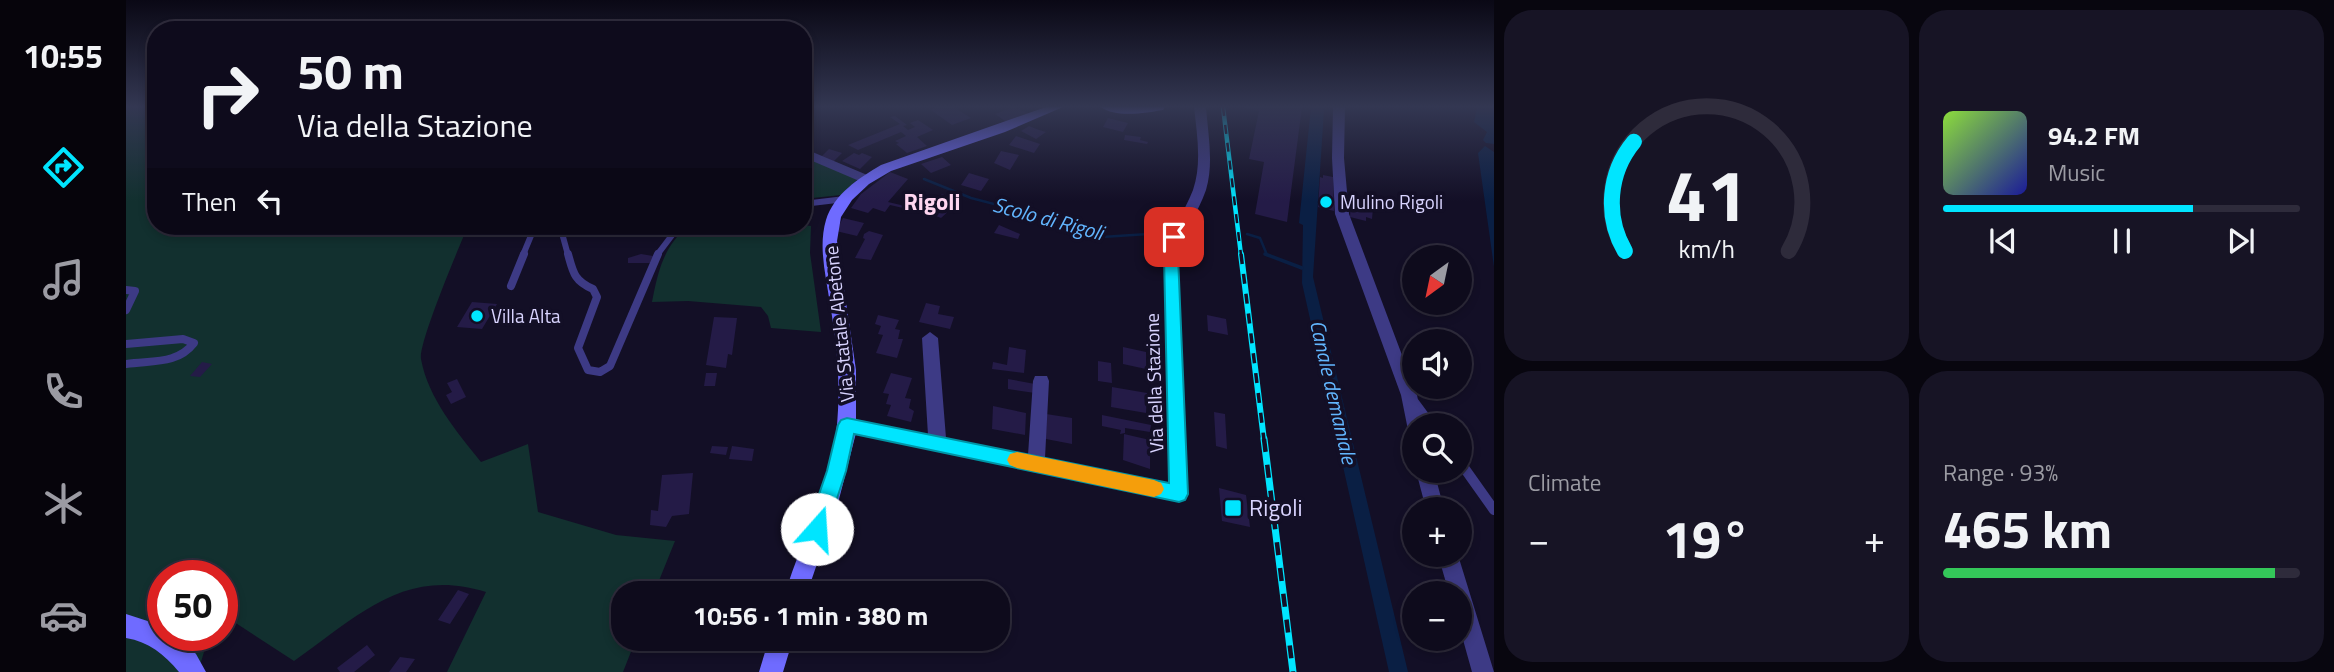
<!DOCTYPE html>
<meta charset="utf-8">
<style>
:root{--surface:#0e0b1c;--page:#171425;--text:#f1f3f6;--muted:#9b9ba3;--line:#2e2b3b;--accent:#00e5ff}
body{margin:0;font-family:"Titillium Web",sans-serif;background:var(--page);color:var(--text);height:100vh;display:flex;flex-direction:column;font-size:26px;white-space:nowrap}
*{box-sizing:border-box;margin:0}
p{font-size:23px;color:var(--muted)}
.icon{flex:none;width:38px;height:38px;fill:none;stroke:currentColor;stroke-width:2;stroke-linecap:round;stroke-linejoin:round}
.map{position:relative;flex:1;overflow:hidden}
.drawer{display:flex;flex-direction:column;gap:10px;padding:10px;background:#08060f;width:840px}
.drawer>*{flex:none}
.hud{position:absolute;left:21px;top:21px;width:665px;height:214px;border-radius:28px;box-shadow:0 4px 10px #0003,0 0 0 2px var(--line);background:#0e0b1c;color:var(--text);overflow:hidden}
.needle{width:46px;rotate:213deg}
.fabs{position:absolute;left:1276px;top:245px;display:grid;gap:14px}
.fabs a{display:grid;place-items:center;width:70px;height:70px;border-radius:50%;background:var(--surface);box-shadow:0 4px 10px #0003,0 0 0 2px var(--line);font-size:35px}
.speed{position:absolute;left:21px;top:560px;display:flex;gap:14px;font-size:35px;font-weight:700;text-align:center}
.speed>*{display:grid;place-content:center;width:91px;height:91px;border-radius:50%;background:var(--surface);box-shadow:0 4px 10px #0003,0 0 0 2px var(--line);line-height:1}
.speed .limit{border:10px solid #d22;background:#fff;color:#111}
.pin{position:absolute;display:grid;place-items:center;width:60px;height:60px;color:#fff;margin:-30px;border-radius:14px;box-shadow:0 4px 10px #0006}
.me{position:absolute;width:77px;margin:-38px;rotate:19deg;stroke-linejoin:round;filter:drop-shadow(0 0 5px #0008)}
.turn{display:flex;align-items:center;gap:24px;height:147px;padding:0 35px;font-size:32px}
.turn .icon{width:91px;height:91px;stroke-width:2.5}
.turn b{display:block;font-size:49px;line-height:60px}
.then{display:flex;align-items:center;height:66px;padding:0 35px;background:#0003;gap:14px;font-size:26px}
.big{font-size:52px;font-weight:700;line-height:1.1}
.drawer .card{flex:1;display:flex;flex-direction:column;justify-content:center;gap:10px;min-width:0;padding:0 24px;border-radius:28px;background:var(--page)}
.drawer .dial{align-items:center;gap:0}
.dial svg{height:182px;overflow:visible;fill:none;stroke:var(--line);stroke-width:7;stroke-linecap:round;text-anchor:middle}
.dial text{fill:var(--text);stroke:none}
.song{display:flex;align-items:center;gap:21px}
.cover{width:84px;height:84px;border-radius:10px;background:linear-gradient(135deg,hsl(90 70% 55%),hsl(240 70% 35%))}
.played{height:7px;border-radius:4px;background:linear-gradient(90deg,var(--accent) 70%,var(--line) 70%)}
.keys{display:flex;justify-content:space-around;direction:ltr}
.heat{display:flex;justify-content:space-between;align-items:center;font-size:38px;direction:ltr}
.charge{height:10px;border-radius:5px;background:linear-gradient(90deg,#34c759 93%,var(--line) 0)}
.drawer .tiles{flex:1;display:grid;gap:10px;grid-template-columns:repeat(2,1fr)}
.trip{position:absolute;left:485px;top:581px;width:399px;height:70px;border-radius:28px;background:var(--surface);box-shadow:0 4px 10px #0003,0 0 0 2px var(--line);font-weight:700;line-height:70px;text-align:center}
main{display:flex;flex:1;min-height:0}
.menu{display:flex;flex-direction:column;width:126px;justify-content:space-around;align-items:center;background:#06040b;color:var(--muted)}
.menu .icon{width:49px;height:49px}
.menu .active{color:var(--accent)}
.menu b{font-size:32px;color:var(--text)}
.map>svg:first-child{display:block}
.green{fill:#12302f}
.water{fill:#0a1f44}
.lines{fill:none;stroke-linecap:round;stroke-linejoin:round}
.stream-far1{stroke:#0a1f44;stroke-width:2.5}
.stream{stroke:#0a1f44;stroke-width:3.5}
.building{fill:#241b47}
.lane-far2{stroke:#3d3a85;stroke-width:6}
.lane-far1{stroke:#3d3a85;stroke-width:8}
.lane{stroke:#3d3a85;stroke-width:10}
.street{fill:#3d3a85;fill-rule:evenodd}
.secondary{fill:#6f6bff;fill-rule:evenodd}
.rail-far2-casing{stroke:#00e5ff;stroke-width:4.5}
.rail-far1-casing{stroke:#00e5ff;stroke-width:6}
.rail-casing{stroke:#00e5ff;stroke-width:7}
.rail-far2{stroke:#130f26;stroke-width:2.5;stroke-dasharray:9;stroke-linecap:butt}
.rail-far1{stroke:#130f26;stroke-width:3.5;stroke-dasharray:10;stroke-linecap:butt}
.rail{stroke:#130f26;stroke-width:4.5;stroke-dasharray:13;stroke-linecap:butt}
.route{fill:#00e5ff;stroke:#0095a6;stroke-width:2}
.slow{fill:#f59e0b}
.poi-dot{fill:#00e5ff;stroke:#130f26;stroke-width:2.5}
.labels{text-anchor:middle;stroke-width:7;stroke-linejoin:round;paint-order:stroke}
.poi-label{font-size:19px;fill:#d9d4ff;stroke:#130f26;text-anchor:start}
.street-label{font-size:19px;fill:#d9d4ff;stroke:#130f26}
.water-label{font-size:21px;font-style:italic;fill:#62b6ff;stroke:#130f26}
.quarter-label{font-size:23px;font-weight:bold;fill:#ffd6f0;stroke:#130f26}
.near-poi-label{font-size:23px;fill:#d9d4ff;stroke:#130f26;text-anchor:start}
</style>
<main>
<nav class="menu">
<b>10:55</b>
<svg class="icon active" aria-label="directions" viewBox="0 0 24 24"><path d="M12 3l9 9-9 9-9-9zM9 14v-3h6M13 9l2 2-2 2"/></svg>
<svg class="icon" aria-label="music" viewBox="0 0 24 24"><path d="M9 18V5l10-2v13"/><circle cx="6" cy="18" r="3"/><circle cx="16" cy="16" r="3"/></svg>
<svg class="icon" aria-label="phone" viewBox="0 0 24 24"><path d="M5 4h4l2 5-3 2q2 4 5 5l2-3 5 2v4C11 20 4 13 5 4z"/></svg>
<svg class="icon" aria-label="climate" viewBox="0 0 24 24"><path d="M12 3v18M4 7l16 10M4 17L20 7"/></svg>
<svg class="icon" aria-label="car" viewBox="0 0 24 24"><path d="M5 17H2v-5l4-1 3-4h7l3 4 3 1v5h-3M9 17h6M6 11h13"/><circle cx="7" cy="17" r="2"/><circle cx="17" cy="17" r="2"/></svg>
</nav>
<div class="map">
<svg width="1368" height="672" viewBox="0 0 1368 672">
<rect width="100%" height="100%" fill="#130f26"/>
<path class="green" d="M0,107H30V226H342C333,247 292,344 295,359C302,398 331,432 355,462L402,444L412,512L490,535L549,541L528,593H497V639H510L497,672H321L360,592C278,566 231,617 168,661L96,614V576H37V635H83L72,672H0Z
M677,156L732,179L715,195L677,199Z
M677,225L685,226L684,253L695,332L645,328L642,316L635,307L562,301L526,302C532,272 537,247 562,226Z"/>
<path class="water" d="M1185,107H1198V110L1187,277L1282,672H1263L1176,283L1177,225L1173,223Z
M1351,107H1368V144L1360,143L1357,140L1361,132L1348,122Z
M1359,146L1368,152V267L1352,153Z"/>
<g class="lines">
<path class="stream-far1" d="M798,179L845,198L914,216L976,237L1038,233L1046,223
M1121,234L1134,238L1141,255"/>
<path class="stream" d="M1139,254L1176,268"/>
</g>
<path class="building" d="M809,107H828L845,118L826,125L805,110Z
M887,107L905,114L882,123L869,114Z
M1118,107H1176L1161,222L1129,214L1138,162L1123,159L1133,111Z
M769,116L781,125L777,126L782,130L789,127L784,123L792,120L807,130L791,137L801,146L781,153L770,144L773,143L769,141L780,136L775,132L732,150L722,145L774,124L764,117Z
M982,118L1002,123L997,132L977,127Z
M903,126L913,130L920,132L910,139L895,131Z
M999,135L1015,137L1014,140L1022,142L1021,144L998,140Z
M890,136L914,144L908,153L883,145Z
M703,149L716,153L707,162L695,157Z
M875,151L893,155L884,170L868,163Z
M728,153L733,155L736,153L746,157L734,169L716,161Z
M816,157L825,165L805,173L795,164Z
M764,172L782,179L762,202L779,206L777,208L764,205L759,212L747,208L742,213L725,208L735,194Z
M843,173L863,179L855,191L835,185Z
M1197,175L1207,177L1208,211L1192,207L1194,177L1197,178Z
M816,194L834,201L815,218L798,211Z
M1225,202L1247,208L1246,219L1240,217V221L1224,217Z
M879,208L906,215L904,220L876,216Z
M717,218L738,223L731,236L710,231Z
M873,225L894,234L892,239L868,233Z
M491,226H513L514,227L501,229L502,236L493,237Z
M743,231L757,235L745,260L729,258L739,239L737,238L738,234Z
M515,254L527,256L524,263H502V258Z
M346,302L371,304L356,329L331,327Z
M800,303L814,306L812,314L828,317L824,329L793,322Z
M752,315L773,320L769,329L774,330L772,339H777L771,358L750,353L757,335L752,334L755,326L749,324Z
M1081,315L1100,319L1102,335L1082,331Z
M588,317L611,318L606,355L602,354L600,368L580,365Z
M883,347L900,350L898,373L866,369L867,362L881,365Z
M997,347L1020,352V369L997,364Z
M972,361L985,363L986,383L972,381Z
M76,362L86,364L74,377L64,376Z
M580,373H591L589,386H578Z
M765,373L786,378L779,398L785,399L783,408L788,411L785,422L761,416L765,405L760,404L763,394L757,393Z
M331,379L340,397L325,404L320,395L326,392L321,383Z
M882,379L909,384V393L882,389Z
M986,387L1021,393L1020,413L985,407Z
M867,406L900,413L899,435L866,429Z
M1088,412L1099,414L1101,449L1090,446Z
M920,414L946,418V444L920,439Z
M976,415L1025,425L1024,432L999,428V433L994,434L995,430L976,426Z
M998,434L1024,440V469L997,460Z
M586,446L602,447L600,455L584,453Z
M606,446L628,449L626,461L603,459Z
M567,473L563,514L546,516L540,527L524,525L525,510L532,511L536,475Z
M1093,488L1120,495L1124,527L1096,521Z
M332,590L343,594L324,624L312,620Z
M241,645L249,655L228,672H214L211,668Z
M274,657L289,659L280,672H263Z"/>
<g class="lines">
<path class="lane-far2" d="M677,204L719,199
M434,226L442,255
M397,255L409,226
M531,255L553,226"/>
<path class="lane-far1" d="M442,254C447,272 448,281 467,289L471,297L452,348L462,370L474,372L484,366L532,254
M385,286L398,254
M0,290L9,291L0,310
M0,344L57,339L68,343C51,365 25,360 0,364
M1289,402L1306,425"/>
<path class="lane" d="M1334,462L1368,510"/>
<path class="street" d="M1068,107H1080C1082,134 1088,163 1080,190C1072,213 1057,232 1052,256L1062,494L1060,500L1053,502L715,430L712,425L715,420L721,418L802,435L796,338L804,332L812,338L820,438L902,455L907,381L909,376H921L923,381L919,458L1043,484L1038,256C1043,232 1058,213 1067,190C1076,164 1071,134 1068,107Z
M1207,107H1219L1218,158L1223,214L1291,395L1297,425H1288V432L1282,430L1275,395L1209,214L1206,158Z
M677,148L746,177L748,180L742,184L738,183L677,157Z
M1290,471H1308L1318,509H1300Z
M1312,555H1332L1368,672H1346L1334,629V593H1323Z"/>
<path class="secondary" d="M920,107H937L879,132L765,171L743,184L726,200L715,217L711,241L730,370V433L712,503L681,593H659C678,533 710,474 712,410C714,375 710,339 704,304C700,276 692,247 700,220C708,194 733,178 755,165Z
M975,107H1039L1037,110C1020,113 989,118 975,107Z
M0,614L37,626V635H52L70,654L80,672H53C38,654 23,642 0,638Z
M643,639H667L657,672H633Z"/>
<defs>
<path id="rail-far2" d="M1097,107L1115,255"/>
<path id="rail-far1" d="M1115,254L1138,440"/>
<path id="rail" d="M1138,439L1167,672"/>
</defs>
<use href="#rail-far2" class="rail-far2-casing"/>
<use href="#rail-far1" class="rail-far1-casing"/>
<use href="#rail" class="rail-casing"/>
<use href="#rail-far2" class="rail-far2"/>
<use href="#rail-far1" class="rail-far1"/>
<use href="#rail" class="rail"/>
</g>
<linearGradient id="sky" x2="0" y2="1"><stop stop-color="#0a0815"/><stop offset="0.53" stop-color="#333752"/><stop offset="1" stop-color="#333752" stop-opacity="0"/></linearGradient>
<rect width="1368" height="201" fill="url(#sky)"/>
<path class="route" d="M1048,233L1055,237L1052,256L1062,494L1059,500L1053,502L728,434L720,471L701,529L698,535L691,538L684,535L681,529L701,471L712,425L715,420L721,418L1043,483L1038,256L1041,237Z"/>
<path class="slow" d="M891,452L1028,480L1035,483L1038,489L1035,494L1028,497L891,468L884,465L881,460L884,454Z"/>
<g class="poi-dot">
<circle cx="1200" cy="202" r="7"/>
<circle cx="351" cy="316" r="7"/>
<rect x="1098" y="499" width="18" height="18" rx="3.5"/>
</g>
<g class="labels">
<g class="poi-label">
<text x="1214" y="209">Mulino Rigoli</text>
<text x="365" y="323">Villa Alta</text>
</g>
<g class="street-label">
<text transform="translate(713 324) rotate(-96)" y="7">Via Statale Abetone</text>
<text transform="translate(1028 383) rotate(-92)" y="7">Via della Stazione</text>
</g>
<g class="water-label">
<text transform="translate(922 219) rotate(15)" y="7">Scolo di Rigoli</text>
<text transform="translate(1207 392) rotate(77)" y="7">Canale demaniale</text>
</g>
<g class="quarter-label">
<text x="806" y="210">Rigoli</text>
</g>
<g class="near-poi-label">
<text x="1123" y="516">Rigoli</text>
</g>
</g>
</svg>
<div class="fabs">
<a><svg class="needle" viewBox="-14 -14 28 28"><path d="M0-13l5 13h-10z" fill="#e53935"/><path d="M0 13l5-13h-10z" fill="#9b9ba3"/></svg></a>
<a><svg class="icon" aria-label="sound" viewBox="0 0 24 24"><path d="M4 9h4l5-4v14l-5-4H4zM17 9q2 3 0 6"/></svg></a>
<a><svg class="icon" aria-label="search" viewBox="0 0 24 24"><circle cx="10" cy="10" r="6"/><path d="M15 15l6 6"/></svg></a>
<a>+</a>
<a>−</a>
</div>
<div class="speed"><div class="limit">50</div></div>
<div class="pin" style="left:1048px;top:237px;background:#d93025"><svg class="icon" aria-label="arrive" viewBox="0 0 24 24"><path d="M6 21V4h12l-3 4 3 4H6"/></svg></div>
<svg class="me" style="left:691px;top:529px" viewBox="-20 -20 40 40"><circle r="19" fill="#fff"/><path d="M0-13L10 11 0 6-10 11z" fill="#00e5ff"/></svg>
<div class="trip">10:56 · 1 min · 380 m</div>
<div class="hud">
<div class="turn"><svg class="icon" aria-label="right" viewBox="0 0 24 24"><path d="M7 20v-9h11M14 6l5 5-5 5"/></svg><div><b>50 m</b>Via della Stazione</div></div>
<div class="then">Then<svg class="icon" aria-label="left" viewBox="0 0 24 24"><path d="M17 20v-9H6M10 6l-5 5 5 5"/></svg></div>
</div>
</div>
<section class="drawer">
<div class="tiles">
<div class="card dial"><svg viewBox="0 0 100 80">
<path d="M14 69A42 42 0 1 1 86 69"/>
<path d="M14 69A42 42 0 0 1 18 21" stroke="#00e5ff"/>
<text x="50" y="56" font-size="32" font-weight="700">41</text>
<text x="50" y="72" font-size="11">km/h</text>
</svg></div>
<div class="card">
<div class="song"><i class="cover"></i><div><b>94.2 FM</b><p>Music</p></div></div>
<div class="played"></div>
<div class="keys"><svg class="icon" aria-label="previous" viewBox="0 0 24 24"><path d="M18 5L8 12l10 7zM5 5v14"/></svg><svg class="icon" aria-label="pause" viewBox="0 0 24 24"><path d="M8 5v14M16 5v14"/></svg><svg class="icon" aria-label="next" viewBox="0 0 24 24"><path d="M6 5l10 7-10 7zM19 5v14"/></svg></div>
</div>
<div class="card"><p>Climate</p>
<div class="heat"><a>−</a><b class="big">19°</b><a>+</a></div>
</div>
<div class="card"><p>Range · 93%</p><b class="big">465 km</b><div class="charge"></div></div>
</div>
</section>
</main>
